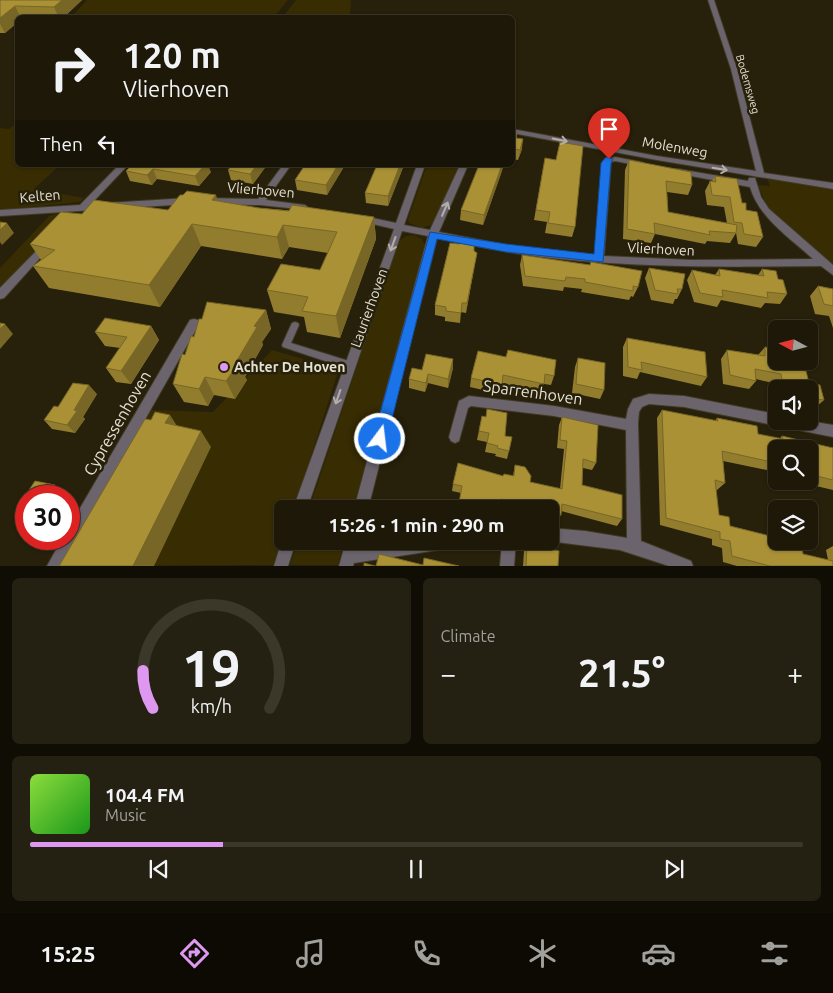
<!DOCTYPE html>
<meta charset="utf-8">
<style>
:root{--surface:#1d1808;--page:#252112;--text:#f1f3f6;--muted:#a0a09c;--line:#3b3729;--accent:#de98f2}
body{margin:0;font-family:Ubuntu,sans-serif;background:var(--page);color:var(--text);height:100vh;display:flex;flex-direction:column;font-size:19px;white-space:nowrap}
*{box-sizing:border-box;margin:0}
p{font-size:16px;color:var(--muted)}
.icon{flex:none;width:28px;height:28px;fill:none;stroke:currentColor;stroke-width:2;stroke-linecap:round;stroke-linejoin:round}
.map{position:relative;height:566px;overflow:hidden}
.side{display:flex;flex-direction:column;gap:12px;padding:12px;background:#100d04;flex:1}
.side>*{flex:none}
.hud{position:absolute;left:15px;top:15px;width:500px;height:152px;border-radius:8px;box-shadow:0 1px 4px #0004,0 0 0 1px var(--line);background:#1d1808;color:var(--text);overflow:hidden}
.needle{width:32px;rotate:277deg}
.buttons{position:absolute;left:768px;top:320px;display:grid;gap:10px}
.buttons a{display:grid;place-items:center;width:50px;height:50px;border-radius:8px;background:var(--surface);box-shadow:0 1px 4px #0004,0 0 0 1px var(--line);font-size:25px}
.speed{position:absolute;left:15px;top:485px;display:flex;gap:10px;font-size:25px;font-weight:700;text-align:center}
.speed>*{display:grid;place-content:center;width:65px;height:65px;border-radius:50%;background:var(--surface);box-shadow:0 1px 4px #0004,0 0 0 1px var(--line);line-height:1}
.speed .limit{border:8px solid #d22;background:#fff;color:#111}
.pin{position:absolute;display:grid;place-items:center;width:42px;height:42px;color:#fff;margin:-51px -21px;border-radius:50% 50% 50% 0;rotate:-45deg;box-shadow:0 0 5px #0007}
.pin .icon{rotate:45deg}
.me{position:absolute;width:55px;margin:-28px;rotate:15deg;stroke-linejoin:round;filter:drop-shadow(0 0 4px #0008)}
.turn{display:flex;align-items:center;gap:18px;height:105px;padding:0 25px;font-size:22px}
.turn .icon{width:65px;height:65px;stroke-width:2.5}
.turn b{display:block;font-size:35px;line-height:42px}
.then{display:flex;align-items:center;height:48px;padding:0 25px;background:#0003;gap:10px;font-size:19px}
.big{font-size:38px;font-weight:600;line-height:1.1}
.side .widget{flex:1;display:flex;flex-direction:column;justify-content:center;gap:8px;min-width:0;padding:0 18px;border-radius:8px;background:var(--page)}
.side .dial{align-items:center;gap:0}
.dial svg{height:130px;overflow:visible;fill:none;stroke:var(--line);stroke-width:7;stroke-linecap:round;text-anchor:middle}
.dial text{fill:var(--text);stroke:none}
.song{display:flex;align-items:center;gap:15px}
.cover{width:60px;height:60px;border-radius:8px;background:linear-gradient(135deg,hsl(90 70% 55%),hsl(120 70% 35%))}
.played{height:5px;border-radius:2px;background:linear-gradient(90deg,var(--accent) 25%,var(--line) 25%)}
.keys{display:flex;justify-content:space-around;direction:ltr}
.heat{display:flex;justify-content:space-between;align-items:center;font-size:28px;direction:ltr}
.side .tiles{flex:1;display:grid;gap:12px;grid-template-columns:1fr 1fr}
.widget:last-child{grid-column:span 2}
.trip{position:absolute;left:274px;top:500px;width:285px;height:50px;border-radius:8px;background:var(--surface);box-shadow:0 1px 4px #0004,0 0 0 1px var(--line);font-weight:600;line-height:50px;text-align:center}
.tab-bar{display:flex;height:80px;justify-content:space-around;align-items:center;background:#0c0a03;color:var(--muted)}
.tab-bar .icon{width:35px;height:35px}
.tab-bar .active{color:var(--accent)}
.tab-bar b{font-size:22px;color:var(--text)}
.map>svg:first-child{display:block}
.green{fill:#372c02}
.lines{fill:none;stroke-linecap:round;stroke-linejoin:round}
.service-casing{stroke:#413b26;stroke-width:2}
.minor-casing{stroke:#413b26;stroke-width:2}
.service{fill:#6b646d;fill-rule:evenodd}
.minor{fill:#6b646d;fill-rule:evenodd}
.wall{fill:#927d2e}
.shaded-wall{fill:#776626}
.building{fill:#aa9136;stroke:#776626}
.oneway{stroke:#b4aeaa}
.route{fill:#1a73e8;stroke:#114b97}
.poi-dot{fill:#de98f2;stroke:#27200a;stroke-width:2}
.labels{text-anchor:middle;stroke-width:5;stroke-linejoin:round;paint-order:stroke}
.far-street-label{font-size:11px;fill:#e4e0d2;stroke:#27200a}
.street-label{font-size:14px;fill:#e4e0d2;stroke:#27200a}
.poi-label{font-size:14px;font-weight:bold;fill:#e4e0d2;stroke:#27200a;text-anchor:start}
.near-street-label{font-size:16px;fill:#e4e0d2;stroke:#27200a}
</style>
<div class="map">
<svg width="833" height="566" viewBox="0 0 833 566">
<rect width="100%" height="100%" fill="#27200a"/>
<path class="green" d="M87,0H288L274,17H71Z
M296,0H351L350,17L285,14Z
M17,122L18,165H60L34,189L84,198L80,202L0,210V128L9,129Z
M427,165H459L433,224L422,228L409,223L408,219Z
M767,178L833,189V265L773,214L766,204L758,185L770,186Z
M60,213L63,222L0,290V268L49,216Z
M414,235L422,239L425,245L353,509H309L399,241L406,236Z
M272,350L339,369L294,509H282V539L273,565L66,566L151,410L213,412Z
M298,541H344L338,565H290Z"/>
<g class="lines">
<defs>
<path id="service" d="M295,322L298,323L299,325L291,343L352,362L353,365L352,368L349,369L283,347L282,345L291,325L292,323Z"/>
<path id="minor" d="M708,0H714L737,69L764,173L833,183V189L657,160L512,133V129L657,156L756,171L731,69Z
M615,157L641,162L645,164L641,166L615,161L611,162L604,256L692,260L813,259C790,238 759,218 750,187L675,173V169H678L748,181L749,178H755L761,197L769,209L833,265V275L821,266C734,267 647,268 561,259C519,255 478,247 437,238L368,509H354L428,236L402,231L307,509H293L394,229L360,221L359,219L360,217L363,216L396,223L417,165H425L404,225L430,230L460,165H468L439,232L511,246L595,256L603,161Z
M119,165H128L91,204L188,198L192,201L188,204L0,216V210L80,205Z
M283,165H291L266,200L305,205L309,208L308,210L260,205L205,204L201,201L205,198L258,199Z
M47,242L50,243L52,245L50,247L4,298L0,299V288L44,243Z
M194,319L198,320L199,323L198,326L62,566H47L62,539H69V527L190,320Z
M649,394L684,396L776,414V421H809L833,425V437L684,407L649,404L642,407L639,412L638,423L641,541L691,561L693,566H669L620,550L548,541H550V528L585,531L627,538L626,430L554,416L471,406L468,408L459,441L455,443L451,441L449,437L459,401L469,396L554,406L626,419L628,409L633,399Z
M282,540V541H296L288,566H274Z
M346,541H360L358,548L403,541H458L456,546L451,548L354,563L353,566H339Z
M502,541H516L514,566H500Z"/>
</defs>
<use href="#service" class="service-casing"/>
<use href="#minor" class="minor-casing"/>
<use href="#service" class="service"/>
<use href="#minor" class="minor"/>
</g>
<path class="wall" d="M0,0H82L63,18H18V22L5,33H0Z
M512,132L517,138L522,149L518,160L512,159Z
M545,158L575,227L572,237L545,233L547,222L534,220Z
M629,160L692,185L688,195L667,192L668,212L727,223L724,207L707,205L705,191L710,181H712L715,176L742,203L746,210L763,237L756,247L738,244L736,233L730,243L707,241L705,244L655,234L651,243L623,239L625,170Z
M132,165L211,172L199,186L157,179L152,185L130,181L126,171Z
M267,165L253,184L231,180L228,170Z
M305,165H345L327,195L297,190L295,180Z
M377,165H404L388,206L366,203L365,193Z
M504,165L483,225L460,220L461,210Z
M218,201L259,208L374,217L376,239L340,338L307,332L304,317L274,312L267,290L320,270L328,253L289,247L282,259L201,246L160,307L49,288L33,266L41,260L30,244L82,214L168,210Z
M474,251L477,253L475,263L466,313L461,312L460,323L445,321V317L435,315V305Z
M522,255L590,265L591,262L638,287L633,297L631,296L629,300L581,292L582,289L564,287L563,291L523,286L520,265Z
M649,268L682,289L677,299H675L673,304L651,300L645,278Z
M719,269L758,275L762,269L778,279L787,294L780,304L765,303L761,308L721,300L717,307L694,302L687,280L692,270L715,275Z
M818,286L833,289V328L829,316L815,314L810,296Z
M266,310L271,329L262,342L263,345L245,377L247,380L235,399L214,395L208,406L184,402L173,384L185,355L202,319Z
M151,326L159,340L131,384L116,382L106,368L120,348L105,346L95,332Z
M627,338L707,377L701,386L640,372L637,379L623,376V347Z
M765,347L784,367L809,383L824,400L815,408H809V389H776V397L773,383L756,379V381L749,389L723,384L721,359L727,350L758,355Z
M506,357L554,376L551,385L544,384L541,393L502,384L500,394L470,387L471,378Z
M578,358L604,390L600,399L572,393L575,367Z
M453,359V368L448,388L428,383L425,392L409,388V379L422,370Z
M97,394L83,417L85,419L75,433L52,429L44,420L58,407Z
M662,410L715,421L717,418L758,434L779,439L782,436L833,448V490L795,481H809V449H776V472L723,461L725,483L717,490H716L719,515L730,526L770,536L773,534L803,554L828,560L826,550L833,546V566H737L723,562L722,548L712,545V539L660,525L657,418Z
M482,416L505,436L509,451L507,459L495,456L496,454L485,452L487,442L477,440Z
M562,417L596,463L592,470L583,468L582,485L622,519L617,526L561,511V515L557,521L550,520V509H508L500,507L499,509H458L461,493L452,491L453,484L503,476H513L515,465L530,482L560,489L564,449L557,448L559,425Z
M35,481L55,485L65,493L63,496H26V512L18,507Z
M527,545L558,566H523L524,551Z"/>
<path class="shaded-wall" d="M62,0H82L63,18H59L54,7Z
M15,6L21,18H18V22L5,33L0,24V18Z
M523,139L522,149L518,160L520,150Z
M205,165H208L211,172L199,186L195,176Z
M257,165H267L253,184L250,174Z
M338,165H345L327,195L326,185Z
M400,165H404L388,206V196Z
M502,165H504L483,225L484,215Z
M153,169L157,179L152,185L147,175Z
M216,195L223,217L212,200Z
M374,217L376,239L340,338L336,316Z
M7,223L14,233L2,245L0,242V230Z
M192,224L201,246L160,307L149,285Z
M283,225L289,247L282,259L277,237Z
M477,253L475,263L466,313L467,303Z
M266,310L271,329L262,342L263,345L245,377L247,380L235,399L226,381L254,326Z
M5,324L13,334L0,349V329Z
M151,326L159,340L131,384L121,371Z
M453,359V368L448,388V379Z
M428,374V383L425,392L426,383Z
M205,377L214,395L208,406L199,389Z
M89,385L97,394L83,417L85,419L75,433L67,425L74,410Z
M170,415L181,432L165,423Z
M201,431L211,447L154,566H133Z
M55,485L65,493L63,496H48Z"/>
<path class="building" d="M0,0H62L54,7L15,6L0,18Z
M512,132L517,133L516,138L523,139L520,150L512,149Z
M560,142L583,146L575,227L548,223L550,212L536,210L545,158L556,160Z
M629,160L691,172L692,185L666,181L668,212L737,225L736,233L709,231L710,235L654,223L655,234L627,229Z
M132,165H205L195,176L153,169L147,175L126,171Z
M232,165H257L250,174L228,170Z
M305,165H338L326,185L295,180Z
M377,165H400L388,196L365,193Z
M479,165H502L484,215L461,210Z
M715,176L737,179L742,203H746V210L757,212L763,237L744,234L742,223L734,222L730,197L712,195L710,181L716,182Z
M187,191L216,195L212,200L259,208L289,211L292,205L374,217L336,316L302,311L308,297L267,290L281,264L320,270L337,232L283,225L277,237L192,224L149,285L33,266L55,250L30,244L61,212L82,214L94,200L168,210L180,195H183Z
M0,222L7,223L0,230Z
M461,241L474,244V251L477,253L467,303H462L461,313L446,311V307L435,305L450,243L460,244Z
M522,255L590,265L591,262L642,271L638,287L633,286V291L585,282V279L566,277L565,281L525,276Z
M649,268L685,274L682,289H677L678,294L655,290Z
M719,269L764,276L762,269L776,271L778,279L783,280L787,294L767,292L768,298L722,290L723,297L700,293L692,270L720,276Z
M818,286L833,289V306L824,304Z
M207,302L266,310L254,326L257,327L236,362L239,363L226,381L205,377L199,389L173,384L182,354L185,355L191,336L194,337L199,319H202Z
M105,318L151,326L121,371L106,368L127,337L95,332Z
M0,323L5,324L0,329Z
M627,338L705,352L707,377L641,362L642,370L628,367Z
M765,347L776,349V361H783L784,367L806,371L809,383L820,385L824,400L809,398V389H784L781,374L755,369L756,381L730,375L727,350L765,356Z
M508,350L556,360L554,376L545,374L544,384L503,375L502,385L471,378L478,351L506,357Z
M426,354L453,359L448,379L428,374L426,383L409,379L412,368L422,370Z
M578,358L605,363L604,390L576,384Z
M73,383L89,385L74,410L77,411L67,425L44,420L54,406L58,407Z
M487,409L507,413L505,436L512,437L509,451L497,448L498,446L487,443L489,433L479,431L482,416L486,417Z
M662,410L718,421L717,418L757,426L758,434L783,439L782,436L833,448V480L809,474V449H776V463L722,451L725,483L715,480L719,515L729,517L730,526L774,537L773,534L776,535V541H801L803,554L833,561V566H770L732,556L730,541L720,539V532L666,518Z
M155,412L170,415L165,423L201,431L133,566H59L145,419L151,420Z
M562,417L598,425L596,463L583,459L582,485L622,495V519L562,504L561,515L550,512V509H538L501,499L499,509H480L459,503L462,486L453,484L458,463L503,476L504,474L514,476L515,465L525,467L531,476L530,482L562,489L567,441L560,440Z
M35,481L55,485L48,496H26V508L18,507Z
M527,545L559,551L558,566H526Z
M379,554L423,565L424,558L459,566H376Z
M364,563L375,566H364Z"/>
<defs><path id="oneway-shaft" d="M-6 0H5M1.5-3L5.5 0L1.5 3" fill="none" stroke-width="1.6" stroke-linecap="round" stroke-linejoin="round" transform="scale(1.25)"/></defs>
<g class="oneway">
<use href="#oneway-shaft" transform="translate(560 140) rotate(11)"/>
<use href="#oneway-shaft" transform="translate(720 169) rotate(10)"/>
<use href="#oneway-shaft" transform="translate(445 209) rotate(-67)"/>
<use href="#oneway-shaft" transform="translate(393 244) rotate(110)"/>
<use href="#oneway-shaft" transform="translate(338 397) rotate(109)"/>
</g>
<path class="route" d="M606,157L613,159L611,163L603,262L506,252L437,239L387,439L385,443L380,445L375,443L373,439L430,232L506,244L594,254L601,163Z"/>
<circle class="poi-dot" cx="224" cy="367" r="5"/>
<g class="labels">
<g class="far-street-label">
<text transform="translate(748 84) rotate(74)" y="4">Bodemsweg</text>
</g>
<g class="street-label">
<text transform="translate(675 147) rotate(10)" y="5">Molenweg</text>
<text transform="translate(261 190) rotate(5)" y="5">Vlierhoven</text>
<text transform="translate(40 196) rotate(-5)" y="5">Kelten</text>
<text transform="translate(661 249) rotate(3)" y="5">Vlierhoven</text>
<text transform="translate(369 308) rotate(-70)" y="5">Laurierhoven</text>
</g>
<g class="poi-label">
<text x="234" y="372">Achter De Hoven</text>
</g>
<g class="near-street-label">
<text transform="translate(533 392) rotate(8)" y="6">Sparrenhoven</text>
<text transform="translate(117 423) rotate(-60)" y="6">Cypressenhoven</text>
</g>
</g>
</svg>
<div class="buttons">
<a><svg class="needle" viewBox="-14 -14 28 28"><path d="M0-13l5 13h-10z" fill="#e53935"/><path d="M0 13l5-13h-10z" fill="#a0a09c"/></svg></a>
<a><svg class="icon" aria-label="sound" viewBox="0 0 24 24"><path d="M4 9h4l5-4v14l-5-4H4zM17 9q2 3 0 6"/></svg></a>
<a><svg class="icon" aria-label="search" viewBox="0 0 24 24"><circle cx="10" cy="10" r="6"/><path d="M15 15l6 6"/></svg></a>
<a><svg class="icon" aria-label="layers" viewBox="0 0 24 24"><path d="M12 4l9 5-9 5-9-5zM3 14l9 5 9-5"/></svg></a>
</div>
<div class="speed"><div class="limit">30</div></div>
<div class="pin" style="left:609px;top:159px;background:#d93025"><svg class="icon" aria-label="arrive" viewBox="0 0 24 24"><path d="M6 21V4h12l-3 4 3 4H6"/></svg></div>
<svg class="me" style="left:380px;top:439px" viewBox="-20 -20 40 40"><circle r="17" fill="#1a73e8" stroke="#fff" stroke-width="3"/><path d="M0-11L8 9 0 5-8 9z" fill="#fff"/></svg>
<div class="trip">15:26 · 1 min · 290 m</div>
<div class="hud">
<div class="turn"><svg class="icon" aria-label="right" viewBox="0 0 24 24"><path d="M7 20v-9h11M14 6l5 5-5 5"/></svg><div><b>120 m</b>Vlierhoven</div></div>
<div class="then">Then<svg class="icon" aria-label="left" viewBox="0 0 24 24"><path d="M17 20v-9H6M10 6l-5 5 5 5"/></svg></div>
</div>
</div>
<section class="side">
<div class="tiles">
<div class="widget dial"><svg viewBox="0 0 100 80">
<path d="M14 69A42 42 0 1 1 86 69"/>
<path d="M14 69A42 42 0 0 1 8 46" stroke="#de98f2"/>
<text x="50" y="56" font-size="32" font-weight="700">19</text>
<text x="50" y="72" font-size="11">km/h</text>
</svg></div>
<div class="widget"><p>Climate</p>
<div class="heat"><a>−</a><b class="big">21.5°</b><a>+</a></div>
</div>
<div class="widget">
<div class="song"><i class="cover"></i><div><b>104.4 FM</b><p>Music</p></div></div>
<div class="played"></div>
<div class="keys"><svg class="icon" aria-label="previous" viewBox="0 0 24 24"><path d="M18 5L8 12l10 7zM5 5v14"/></svg><svg class="icon" aria-label="pause" viewBox="0 0 24 24"><path d="M8 5v14M16 5v14"/></svg><svg class="icon" aria-label="next" viewBox="0 0 24 24"><path d="M6 5l10 7-10 7zM19 5v14"/></svg></div>
</div>
</div>
</section>
<nav class="tab-bar">
<b>15:25</b>
<svg class="icon active" aria-label="directions" viewBox="0 0 24 24"><path d="M12 3l9 9-9 9-9-9zM9 14v-3h6M13 9l2 2-2 2"/></svg>
<svg class="icon" aria-label="music" viewBox="0 0 24 24"><path d="M9 18V5l10-2v13"/><circle cx="6" cy="18" r="3"/><circle cx="16" cy="16" r="3"/></svg>
<svg class="icon" aria-label="phone" viewBox="0 0 24 24"><path d="M5 4h4l2 5-3 2q2 4 5 5l2-3 5 2v4C11 20 4 13 5 4z"/></svg>
<svg class="icon" aria-label="climate" viewBox="0 0 24 24"><path d="M12 3v18M4 7l16 10M4 17L20 7"/></svg>
<svg class="icon" aria-label="car" viewBox="0 0 24 24"><path d="M5 17H2v-5l4-1 3-4h7l3 4 3 1v5h-3M9 17h6M6 11h13"/><circle cx="7" cy="17" r="2"/><circle cx="17" cy="17" r="2"/></svg>
<svg class="icon" aria-label="filters" viewBox="0 0 24 24"><path d="M4 7h16M4 17h16"/><circle cx="9" cy="7" r="2"/><circle cx="15" cy="17" r="2"/></svg>
</nav>
